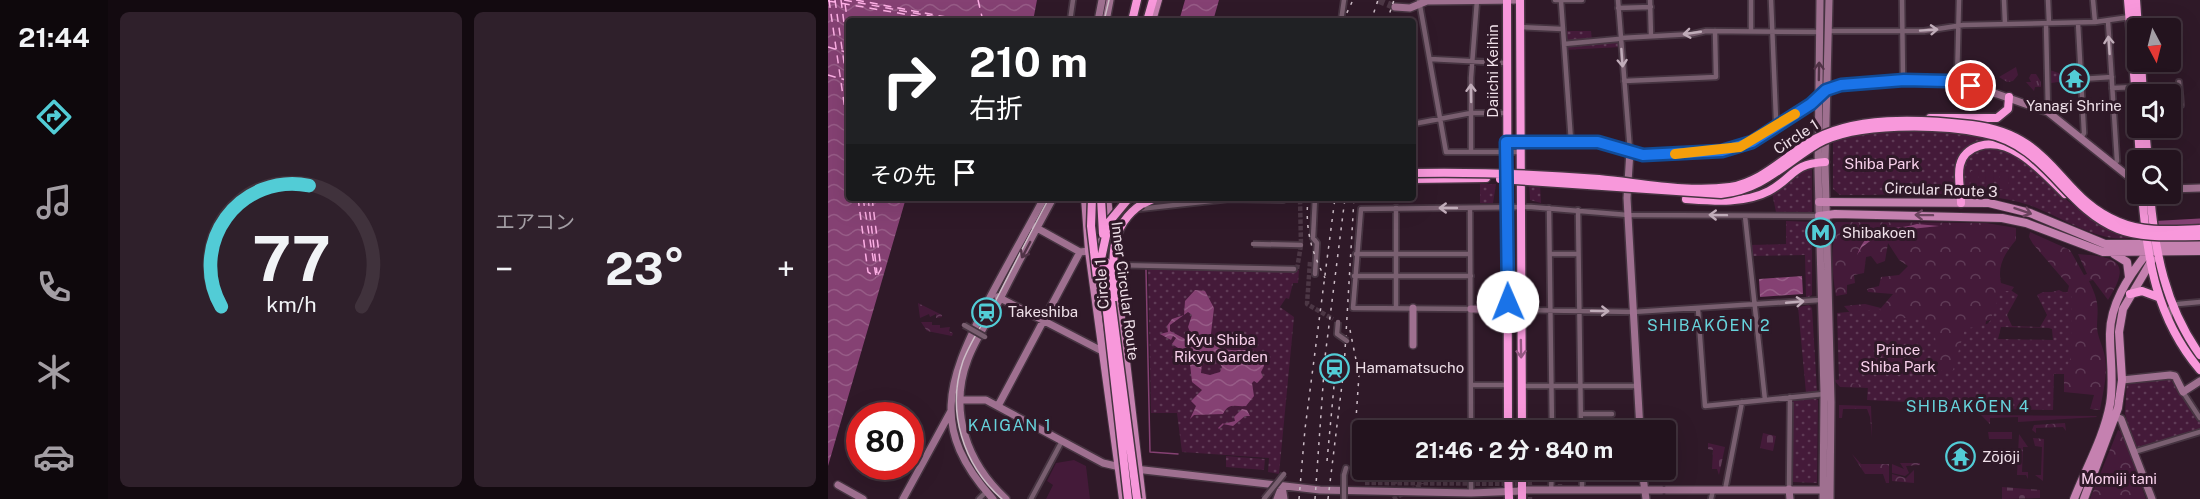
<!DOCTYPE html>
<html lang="ja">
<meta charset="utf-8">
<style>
:root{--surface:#23131e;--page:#2f202b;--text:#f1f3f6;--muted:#a39ea4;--line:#40323c;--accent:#52ccd6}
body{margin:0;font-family:"Public Sans","Noto Sans JP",sans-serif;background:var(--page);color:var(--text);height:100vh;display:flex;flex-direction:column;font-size:22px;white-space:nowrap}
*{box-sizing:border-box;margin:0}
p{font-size:20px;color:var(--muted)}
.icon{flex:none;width:33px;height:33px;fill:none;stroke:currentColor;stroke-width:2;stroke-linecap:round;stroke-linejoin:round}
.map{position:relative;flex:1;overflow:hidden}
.side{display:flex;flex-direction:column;gap:12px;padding:12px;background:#130a10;width:720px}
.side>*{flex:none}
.hud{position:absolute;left:18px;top:18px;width:570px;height:183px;border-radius:6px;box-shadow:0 6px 24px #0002,0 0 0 2px var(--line);background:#202124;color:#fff;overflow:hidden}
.needle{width:39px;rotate:173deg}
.tools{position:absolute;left:1299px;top:18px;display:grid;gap:12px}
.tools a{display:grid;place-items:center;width:54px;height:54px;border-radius:6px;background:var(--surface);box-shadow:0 6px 24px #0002,0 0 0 2px var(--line);font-size:30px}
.speed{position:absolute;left:18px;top:402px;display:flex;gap:12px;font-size:30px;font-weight:700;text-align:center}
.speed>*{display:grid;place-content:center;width:78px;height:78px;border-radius:50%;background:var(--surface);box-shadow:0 6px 24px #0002,0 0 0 2px var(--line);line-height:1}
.speed .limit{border:9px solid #d22;background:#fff;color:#111}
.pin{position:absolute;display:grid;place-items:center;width:51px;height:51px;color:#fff;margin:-26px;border:3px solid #fff;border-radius:50%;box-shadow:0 2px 6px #0007}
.me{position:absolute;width:66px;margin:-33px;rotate:359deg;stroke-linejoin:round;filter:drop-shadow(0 0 4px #0008)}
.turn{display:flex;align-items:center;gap:21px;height:126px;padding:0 24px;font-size:27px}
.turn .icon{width:78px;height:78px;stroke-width:2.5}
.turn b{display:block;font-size:42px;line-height:51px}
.then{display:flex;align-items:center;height:57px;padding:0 24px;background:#0003;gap:12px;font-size:22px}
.big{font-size:45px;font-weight:700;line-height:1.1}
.side .tile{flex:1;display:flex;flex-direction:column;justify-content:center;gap:9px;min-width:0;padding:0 21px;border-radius:9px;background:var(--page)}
.side .dial{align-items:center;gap:0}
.dial svg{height:156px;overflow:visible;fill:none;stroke:var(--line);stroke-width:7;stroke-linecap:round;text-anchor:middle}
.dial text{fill:var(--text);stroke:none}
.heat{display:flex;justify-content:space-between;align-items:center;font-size:33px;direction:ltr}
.side .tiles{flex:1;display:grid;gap:12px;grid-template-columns:repeat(2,1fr)}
.trip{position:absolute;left:524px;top:420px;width:324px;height:60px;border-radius:6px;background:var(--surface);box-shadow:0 6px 24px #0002,0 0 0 2px var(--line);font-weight:700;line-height:60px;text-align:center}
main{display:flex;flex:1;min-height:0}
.tab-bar{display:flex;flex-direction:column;width:108px;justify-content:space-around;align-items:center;background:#0e080c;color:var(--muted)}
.tab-bar .icon{width:42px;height:42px}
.tab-bar .active{color:var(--accent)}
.tab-bar b{font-size:27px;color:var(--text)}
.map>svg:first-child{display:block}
.grass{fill:url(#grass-tufts)}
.forest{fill:url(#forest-crowns)}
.cemetery{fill:url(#cemetery-stones)}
.park{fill:url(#park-dots);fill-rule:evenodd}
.garden{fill:#441a39}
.water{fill:url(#water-waves);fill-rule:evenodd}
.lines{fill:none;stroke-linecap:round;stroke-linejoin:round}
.stream{stroke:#854173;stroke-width:1.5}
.river{stroke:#854173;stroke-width:9}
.ferry{stroke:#fdafe5;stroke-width:1.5;stroke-dasharray:8 6;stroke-linecap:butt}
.street-tunnel{stroke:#4c3745;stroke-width:4.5;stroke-dasharray:4.5 2;stroke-linecap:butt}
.secondary-tunnel{stroke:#4c3745;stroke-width:7;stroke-dasharray:7 3.5;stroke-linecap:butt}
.street-casing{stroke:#463441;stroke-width:8}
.secondary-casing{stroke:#463441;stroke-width:10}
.primary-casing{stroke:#463441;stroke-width:10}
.highway-casing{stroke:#463441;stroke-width:11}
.street{stroke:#795f70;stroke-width:4.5}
.secondary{stroke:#9f7090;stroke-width:7}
.primary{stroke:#c581b0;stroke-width:8}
.highway{stroke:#f898db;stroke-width:8}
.tram{stroke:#cdbdc7;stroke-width:1.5}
.rail{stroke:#cdbdc7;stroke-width:1.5;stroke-dasharray:3 6;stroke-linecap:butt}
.street-bridge-casing{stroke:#463441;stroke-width:8;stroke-linecap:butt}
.highway-bridge-casing{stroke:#463441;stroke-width:11;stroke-linecap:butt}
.street-bridge{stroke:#795f70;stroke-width:4.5}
.highway-bridge{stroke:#f898db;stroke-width:8}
.oneway{stroke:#c0acb9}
.oneway2{stroke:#513347}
.oneway3{stroke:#6b435e}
.oneway4{stroke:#945882}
.route-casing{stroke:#114b97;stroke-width:15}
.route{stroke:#1a73e8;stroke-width:10}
.slow{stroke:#f59e0b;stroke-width:10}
.labels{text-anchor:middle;stroke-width:6;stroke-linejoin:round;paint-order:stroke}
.street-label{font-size:15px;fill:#efe0e9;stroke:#2f1928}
.poi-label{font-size:15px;fill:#efe0e9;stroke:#2f1928;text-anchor:start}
.park-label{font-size:15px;fill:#f8d0eb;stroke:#2f1928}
.neighbourhood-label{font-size:16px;letter-spacing:1.5px;fill:#67d3dc;stroke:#2f1928}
</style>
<main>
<nav class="tab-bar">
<b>21:44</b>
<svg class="icon active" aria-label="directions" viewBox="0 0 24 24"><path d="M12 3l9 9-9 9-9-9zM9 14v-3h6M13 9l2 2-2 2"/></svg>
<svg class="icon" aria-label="music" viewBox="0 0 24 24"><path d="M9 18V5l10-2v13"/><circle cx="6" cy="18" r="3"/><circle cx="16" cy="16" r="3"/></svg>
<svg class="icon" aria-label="phone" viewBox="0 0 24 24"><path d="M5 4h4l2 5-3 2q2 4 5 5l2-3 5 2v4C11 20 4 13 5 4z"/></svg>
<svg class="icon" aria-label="climate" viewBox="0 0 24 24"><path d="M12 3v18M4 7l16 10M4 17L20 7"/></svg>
<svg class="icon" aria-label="car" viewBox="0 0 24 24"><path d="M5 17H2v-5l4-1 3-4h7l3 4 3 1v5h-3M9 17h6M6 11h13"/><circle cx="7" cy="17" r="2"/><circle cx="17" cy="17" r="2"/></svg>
</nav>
<section class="side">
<div class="tiles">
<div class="tile dial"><svg viewBox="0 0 100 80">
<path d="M14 69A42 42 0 1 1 86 69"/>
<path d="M14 69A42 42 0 0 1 59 7" stroke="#52ccd6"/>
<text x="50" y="56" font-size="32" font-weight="700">77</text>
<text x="50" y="72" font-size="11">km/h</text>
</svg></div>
<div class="tile"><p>エアコン</p>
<div class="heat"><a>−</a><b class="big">23°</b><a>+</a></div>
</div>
</div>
</section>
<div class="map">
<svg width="1372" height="499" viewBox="0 0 1372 499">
<defs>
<pattern id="grass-tufts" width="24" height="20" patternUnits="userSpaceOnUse" patternTransform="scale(1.5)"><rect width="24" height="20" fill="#441a39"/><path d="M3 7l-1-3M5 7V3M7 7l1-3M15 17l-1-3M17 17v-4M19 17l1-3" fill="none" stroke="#5f3b56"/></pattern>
<pattern id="forest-crowns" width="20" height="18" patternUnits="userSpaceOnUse" patternTransform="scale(1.5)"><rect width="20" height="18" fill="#441a39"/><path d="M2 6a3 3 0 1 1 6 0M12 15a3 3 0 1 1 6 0" fill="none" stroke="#5f3b56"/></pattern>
<pattern id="cemetery-stones" width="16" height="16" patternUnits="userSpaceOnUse" patternTransform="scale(1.5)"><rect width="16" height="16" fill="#441a39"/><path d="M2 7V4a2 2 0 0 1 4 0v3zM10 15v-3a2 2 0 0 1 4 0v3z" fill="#5f3b56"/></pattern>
<pattern id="park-dots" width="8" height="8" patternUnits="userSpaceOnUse" patternTransform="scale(1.5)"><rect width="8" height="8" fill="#441a39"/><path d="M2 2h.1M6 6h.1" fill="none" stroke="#5f3b56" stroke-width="1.8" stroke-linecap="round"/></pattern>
<pattern id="water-waves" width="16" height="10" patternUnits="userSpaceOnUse" patternTransform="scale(1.5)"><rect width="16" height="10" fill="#854173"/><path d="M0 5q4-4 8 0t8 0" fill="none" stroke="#975c87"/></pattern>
</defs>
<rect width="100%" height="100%" fill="#2f1928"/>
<path class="grass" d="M1188,67L1190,75L1185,81L1179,82L1171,77Z
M1203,74H1208L1213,82V87H1207L1206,91L1198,82H1203L1201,78Z"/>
<path class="forest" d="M1008,222L1158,223L1188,228V240C1177,253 1169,265 1173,283L1186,287L1165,319L1158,321L1157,328L1129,375L1041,388L1012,387L1006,380L1019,379L1025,316L1016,306L1037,304L1053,308L1065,294L1040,292L1039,289L1051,286L1053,277L1071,275L1080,266L1071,260L1060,243L1057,261L1049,264L1043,256L1038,257L1036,273L1026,275L1027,283L1019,285V294L1008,296C1004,274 1003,253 1007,231L1005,225Z
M1202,232L1242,250L1256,275L1259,274L1250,254C1290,257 1304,262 1280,300L1265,280L1261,281C1271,302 1270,305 1269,326C1269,336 1274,344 1276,353C1281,371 1275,392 1272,410L1262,409L1266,395L1236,392V368L1225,341L1224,329L1214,326L1220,316L1210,296L1231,290L1239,294L1241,286L1205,244L1201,237Z
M90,303L114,315V317L108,318V314L102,317L101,314L92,318Z
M93,322H104V325H112V328L122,327L121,331L125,333L124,336L99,331Z
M1011,405L1043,406L1044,437L1042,417L1039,409H1015L1014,418H1011Z
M1153,415L1268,416L1269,417L1190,422V417L1162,418V424Z
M1237,423L1238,431L1235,427L1208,428V433L1204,430L1206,425Z
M1290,430L1294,432L1318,499H1262Z
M1191,434L1200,447H1195L1194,472H1200V479L1198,475H1189Z
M1205,438L1216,439L1215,481L1207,475H1213L1214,447L1207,446Z
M1024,454L1033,464H1061V483H1058L1055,474H1037Z
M1072,463H1092V465L1078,466L1081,473L1077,476L1064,473V464L1076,469Z
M1086,470V483L1064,481V474L1078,478Z"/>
<path class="cemetery" d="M935,433L948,436L945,451L932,448Z
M880,443L897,447L891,475L889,469H884L885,450L880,449Z
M1174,487L1212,490V498L1174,499Z"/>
<path class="park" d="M734,31H763L764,41L793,39V47L736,50Z
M1222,70L1242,77L1241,83L1237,81L1223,83Z
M1051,132C1078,132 1139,128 1162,138C1193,153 1215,179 1241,202C1260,218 1282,228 1305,237C1274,246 1230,215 1201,205C1153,188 1064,196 1012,195L1005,189V141L1020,136Z
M984,168V212H948L944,193L975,169Z
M652,184H668L665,203H652Z
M701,184H712L713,203L702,200Z
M958,221L984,222V295L981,297H978L977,255L923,256L922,245L958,244Z
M320,268L471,270L470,283H465L461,299L458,298L452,307L466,317L451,474L440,472L441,458L354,452L349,413H323Z
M1173,291H1184L1190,295L1179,315L1184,326L1212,327L1219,315L1209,295L1215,292H1244L1243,357L1236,374H1226L1225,410L1093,408L1080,402L1039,400L1040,386L1011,381L1009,313L1052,309L1055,316L1062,319L1092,317L1107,336L1111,373L1114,370H1125L1137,329L1159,324L1162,321ZM1173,327L1225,328V340L1170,339Z
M981,305L984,308L989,391L978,393L970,307Z
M1342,375L1372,418V432L1306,451L1297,413L1299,380Z
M986,398L990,400L989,483L965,482V401Z
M398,456L437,459L436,470L398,467Z"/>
<path class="garden" d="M1143,171H1151L1150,188H1142Z
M1158,171H1166L1165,189H1157Z
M1172,171L1181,172L1180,190L1171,189Z
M1160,432H1184V439H1161Z
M246,460L258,466L262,499H218L225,485L219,481L228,463Z"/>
<path class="water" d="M0,0H209L205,21H21V198H78L0,466Z
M357,0H391L385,21H351Z
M1089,224L1111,226L1074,230L1049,236L1034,247L1029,255C1042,221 1062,232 1089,224Z
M974,276L975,294L932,297L931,279Z
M367,290L377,291L386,308L382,342C402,357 414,345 433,353L436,366L433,372L435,377L429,383L426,381L424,383L426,396L418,406C407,407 401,402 395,414L366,415L362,419L368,406L363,401L374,390L364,382L361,355L344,344L348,338L345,336L343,340L332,334L340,332L339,326L344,319L356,315L357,301ZM360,312L364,315L360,327L365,339L361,341L342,331V325ZM390,361L394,367L392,372L382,375L373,373L374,363Z
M414,409L419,410L422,416H417L405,426L395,424L407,421L406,417Z"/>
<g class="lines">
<path class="stream" d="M318,270L322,452L350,454
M391,428L395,424"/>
<path class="river" d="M1318,226L1372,223"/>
<path class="ferry" d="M1,0L21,137
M7,0L21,97
M13,0L21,61
M16,0L129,21
M28,0L139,21
M150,0L155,21
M0,1L117,21
M17,4L21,31
M0,47L21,53
M0,75L21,81
M30,198L40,272L48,277
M35,198L48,276
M40,198L49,273
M44,198L53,269L49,276"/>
<path class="street-tunnel" d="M482,262L479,304L505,319
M469,269L473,245L472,198
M595,470V484
M702,471V499
M566,473L567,484
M537,483L705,484
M732,484V497
M565,499L593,485"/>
<path class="secondary-tunnel" d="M550,0L567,7"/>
<defs>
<path id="street" d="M591,0L618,152H691
M727,0H754
M790,0L802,151
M822,0L823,36
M943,0L948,119L951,124
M1074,0L1075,80
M1176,0L1177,24
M1220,0L1221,23
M1265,0L1267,22
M733,1L743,141
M790,8L823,7
M242,21L245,0
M513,21L516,0
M1280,21L1289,161L1285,165
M1250,23L1256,133L1253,138
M1218,24L1220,112
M692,27L734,29
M923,31V0
M1000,31H1096L1135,25L1267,22L1302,17
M793,38L865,34L878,31L992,32
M736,44L790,39
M602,59L678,63
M1253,79L1284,77
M796,81L888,77L887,31
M1129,82L1131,0
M1351,82L1353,105
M1284,88L1307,87
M585,124L643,113H679
M643,152V78L649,0
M568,208V308
M642,208L643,430
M721,208L724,430
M311,209L401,199L455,200
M750,210L753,430
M917,216L937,400
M528,254H642
M723,254H750
M287,265L466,269
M487,274L489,243L485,238L487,198
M526,276H643
M643,309L525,308L533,209L703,207L800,215L991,216
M870,309L877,406L996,394
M693,310L805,312L992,300
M1342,319V308L1350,304L1372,302
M643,385H680
M693,386H809
M1355,392L1372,418
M753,414H784
M1306,452L1372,432
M643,470V489
M754,470V490
M516,475L518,468
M961,489L962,397
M723,490L724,470
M897,490L914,402
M151,499L157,493
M203,499L234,441
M883,499L885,490"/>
<path id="secondary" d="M992,0L990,170L996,394L995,499
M1001,0L997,162L1003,402L1002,499
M567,7L582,8L599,1L692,0
M270,21L274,0
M278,21L282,0
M678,142H770L810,154L824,155L894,151L923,142L983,104L998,90L1013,85L1049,80L1120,81L1169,94L1220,112L1310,184
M802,151L799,198L812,430
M1342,189L1372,188
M207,227L252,252L261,251L279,236
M170,297L274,351
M585,308V345
M643,309L693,310
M1294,380L1342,375L1347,376L1355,392L1372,381
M132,400H158L275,463L296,468
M170,406L252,252
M1283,415L1293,419L1324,499
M307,469L492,490L643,493L694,491
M814,470L818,499
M10,485L35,499
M454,486L456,499
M961,489L962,499
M692,490H834
M838,490H998
M75,499L123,411
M165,499C102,430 119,382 157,307C176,270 197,234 216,198
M178,499C139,463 120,411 140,359C148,338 161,319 172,299C189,265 207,231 225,198
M449,499L454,486"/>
<path id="primary" d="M324,21L330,0
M257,198L261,251L295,499
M279,198L285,247
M991,202L1161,203L1202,213L1277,244H1372
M991,216L1007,214L1174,218L1198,223L1275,252L1372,251
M1286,254L1299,262L1301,277
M290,292L314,499
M1246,499C1258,468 1276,437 1282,404C1286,380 1282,359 1282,336C1281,305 1301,276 1319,253
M1256,499L1290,408L1294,380L1291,332L1295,309L1324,260"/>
<path id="highway" d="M679,0L680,430
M692,0L694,430
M1300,0L1310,123
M1308,0L1310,28
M304,21L309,0
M319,21L325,0
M1313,62L1315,94
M1102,118H1169L1180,109L1181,97
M1310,128L1312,160
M1317,128L1320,160
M585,179L658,178
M1314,194C1319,259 1328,318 1372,370
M1322,194C1327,252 1337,306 1372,355
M858,199C885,201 916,204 941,191C967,177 963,164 997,162
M1133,203C1133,191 1129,177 1132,165C1134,156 1141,149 1151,146C1185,136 1215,173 1237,194
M314,204L327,198
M1302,294L1314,291L1330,297
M680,470L681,499
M694,470V499"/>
</defs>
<use href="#street" class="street-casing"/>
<use href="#secondary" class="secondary-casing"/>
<use href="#primary" class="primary-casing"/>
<use href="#highway" class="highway-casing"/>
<use href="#street" class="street"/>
<use href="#secondary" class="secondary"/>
<use href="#primary" class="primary"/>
<use href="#highway" class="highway"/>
<path class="tram" d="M276,21L281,0
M174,499C135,465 118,411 135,361C143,340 157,320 168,300C185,266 203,232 221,198"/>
<path class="rail" d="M515,21L525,0
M543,21L550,0
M559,21L566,0
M480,198C477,229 483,251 497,278
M522,330L531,375L526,448
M499,461L506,386
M471,499L477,429L507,198
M487,499L497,357L517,198
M500,499L516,368L526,198"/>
<defs>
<path id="street-bridge" d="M425,244L473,245
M510,322L509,334L519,341
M136,325L157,337
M516,475V499
M436,499L456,474"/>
<path id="highway-bridge" d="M585,173C647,172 709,174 771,179C813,183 860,193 902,187C933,182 954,159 980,143C1024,115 1093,119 1144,125C1228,135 1229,197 1291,222C1316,233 1345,230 1372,229
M672,179L893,194C934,190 956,164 989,144C1028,122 1111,124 1155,133C1219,144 1235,207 1290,229C1316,239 1345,236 1372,236
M264,198L263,226L269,278
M273,198L275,234
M278,262L309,499
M288,297C284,261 280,226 314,204
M300,499L273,259L281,222L301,198"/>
</defs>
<use href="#street-bridge" class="street-bridge-casing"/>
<use href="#highway-bridge" class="highway-bridge-casing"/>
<use href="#street-bridge" class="street-bridge"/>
<use href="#highway-bridge" class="highway-bridge"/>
</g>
<defs><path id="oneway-shaft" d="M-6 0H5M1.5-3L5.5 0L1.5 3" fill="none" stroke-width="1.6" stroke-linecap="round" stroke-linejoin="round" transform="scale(1.5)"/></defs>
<g class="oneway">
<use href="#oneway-shaft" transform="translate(1101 30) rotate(-4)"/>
<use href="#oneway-shaft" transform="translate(864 33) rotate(172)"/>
<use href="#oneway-shaft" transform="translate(1281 45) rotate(-94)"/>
<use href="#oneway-shaft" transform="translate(794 58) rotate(86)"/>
<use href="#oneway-shaft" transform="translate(643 93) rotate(-91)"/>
<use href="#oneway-shaft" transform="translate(620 208) rotate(-180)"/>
<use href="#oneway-shaft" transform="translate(890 215) rotate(-179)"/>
<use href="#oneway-shaft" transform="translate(967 302) rotate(-5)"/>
<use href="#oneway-shaft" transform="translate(772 311) rotate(1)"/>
</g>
<g class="oneway2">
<use href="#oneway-shaft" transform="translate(991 71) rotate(-89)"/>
<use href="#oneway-shaft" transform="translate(198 250) rotate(118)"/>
</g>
<g class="oneway3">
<use href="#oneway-shaft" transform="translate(1195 211) rotate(19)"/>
<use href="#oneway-shaft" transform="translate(1096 215) rotate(-179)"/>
</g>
<use class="oneway4" href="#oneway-shaft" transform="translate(693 349) rotate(89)"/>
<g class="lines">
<defs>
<path id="route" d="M680,302L678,142H770L815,155L894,151L924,142L983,104L998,90L1013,85L1076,80L1120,81L1143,86"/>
</defs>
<use href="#route" class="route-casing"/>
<use href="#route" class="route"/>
<path class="slow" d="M847,154L912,147L967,114"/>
</g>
<defs>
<symbol id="temple-ring" viewBox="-11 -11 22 22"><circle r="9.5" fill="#2f1928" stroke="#52ccd6" stroke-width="1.5"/><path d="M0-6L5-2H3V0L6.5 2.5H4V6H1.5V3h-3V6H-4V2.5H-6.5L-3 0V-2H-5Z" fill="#52ccd6"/></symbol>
<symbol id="metro-ring" viewBox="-11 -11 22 22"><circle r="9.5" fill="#2f1928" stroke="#52ccd6" stroke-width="1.5"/><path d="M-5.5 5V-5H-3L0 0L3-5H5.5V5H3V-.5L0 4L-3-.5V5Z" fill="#52ccd6"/></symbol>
<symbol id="station-ring" viewBox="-11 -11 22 22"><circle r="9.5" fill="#2f1928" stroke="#52ccd6" stroke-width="1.5"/><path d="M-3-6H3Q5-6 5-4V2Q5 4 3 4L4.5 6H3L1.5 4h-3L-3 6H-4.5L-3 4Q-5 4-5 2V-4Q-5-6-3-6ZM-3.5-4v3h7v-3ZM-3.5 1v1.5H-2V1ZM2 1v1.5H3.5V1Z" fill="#52ccd6"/></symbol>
</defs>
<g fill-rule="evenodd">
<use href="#temple-ring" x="1230" y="62" width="33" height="33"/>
<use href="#metro-ring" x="976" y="216" width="33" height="33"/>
<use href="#station-ring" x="142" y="296" width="33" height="33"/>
<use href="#station-ring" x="490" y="352" width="33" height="33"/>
<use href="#temple-ring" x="1116" y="440" width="33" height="33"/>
</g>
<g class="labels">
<g class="street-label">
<text transform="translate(665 71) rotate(-90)" y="5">Daiichi Keihin</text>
<text transform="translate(968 137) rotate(-33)" y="5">Circle 1</text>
<text transform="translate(1113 190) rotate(2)" y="5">Circular Route 3</text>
<text transform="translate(274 284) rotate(-94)" y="5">Circle 1</text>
<text transform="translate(297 291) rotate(83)" y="5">Inner Circular Route</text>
</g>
<g class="poi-label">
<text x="1246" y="111" text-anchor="middle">Yanagi Shrine</text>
<text x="1014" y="238">Shibakoen</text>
<text x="180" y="317">Takeshiba</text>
<text x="527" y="373">Hamamatsucho</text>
<text x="1154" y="462">Zōjōji</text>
</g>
<g class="park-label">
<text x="1054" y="169">Shiba Park</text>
<text x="393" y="345">Kyu Shiba<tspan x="393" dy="17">Rikyu Garden</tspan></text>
<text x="1070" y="355">Prince<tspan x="1070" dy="17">Shiba Park</tspan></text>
<text x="1291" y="484">Momiji tani</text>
</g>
<g class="neighbourhood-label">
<text x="881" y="331">SHIBAKŌEN 2</text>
<text x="1140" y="412">SHIBAKŌEN 4</text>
<text x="182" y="431">KAIGAN 1</text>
</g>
</g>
</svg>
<div class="tools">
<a><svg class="needle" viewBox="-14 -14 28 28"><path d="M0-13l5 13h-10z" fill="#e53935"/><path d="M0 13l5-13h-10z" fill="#a39ea4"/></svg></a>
<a><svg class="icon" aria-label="sound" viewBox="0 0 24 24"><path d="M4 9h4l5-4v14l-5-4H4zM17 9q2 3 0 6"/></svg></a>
<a><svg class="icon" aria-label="search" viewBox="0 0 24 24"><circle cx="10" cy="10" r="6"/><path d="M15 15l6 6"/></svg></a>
</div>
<div class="speed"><div class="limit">80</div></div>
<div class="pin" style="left:1143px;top:86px;background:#d93025"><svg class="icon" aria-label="arrive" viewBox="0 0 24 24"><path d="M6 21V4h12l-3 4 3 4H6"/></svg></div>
<svg class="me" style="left:680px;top:302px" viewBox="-20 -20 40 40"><circle r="19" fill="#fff"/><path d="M0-13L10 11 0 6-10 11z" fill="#1a73e8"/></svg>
<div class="trip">21:46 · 2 分 · 840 m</div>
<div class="hud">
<div class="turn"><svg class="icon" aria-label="right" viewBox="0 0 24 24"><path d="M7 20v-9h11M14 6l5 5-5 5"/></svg><div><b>210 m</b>右折</div></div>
<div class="then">その先<svg class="icon" aria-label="arrive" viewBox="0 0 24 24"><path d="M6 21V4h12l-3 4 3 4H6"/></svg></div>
</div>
</div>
</main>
